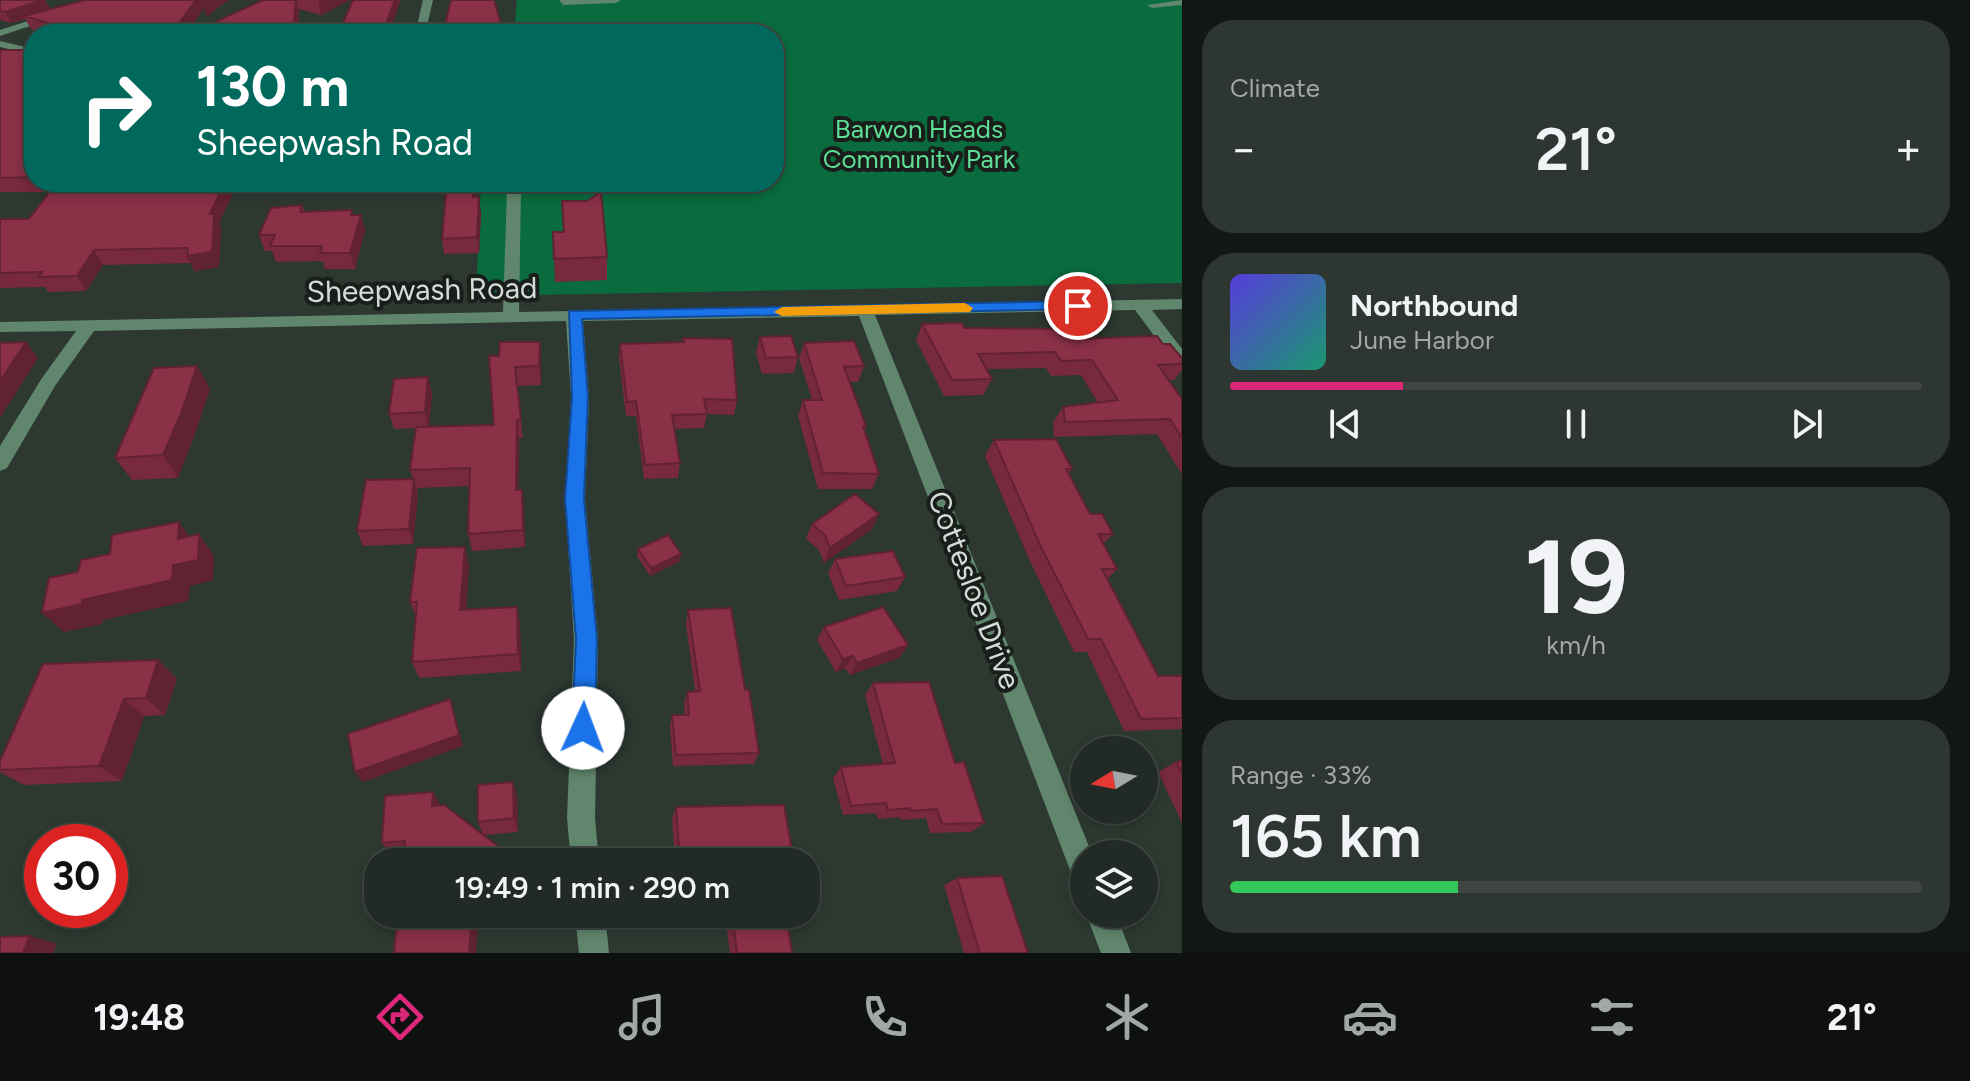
<!DOCTYPE html>
<meta charset="utf-8">
<style>
:root{--surface:#222a25;--page:#2e3632;--text:#f1f3f6;--muted:#a2a7a7;--line:#3f4642;--accent:#db2777}
body{margin:0;font-family:Figtree,sans-serif;background:var(--page);color:var(--text);height:100vh;display:flex;flex-direction:column;font-size:30px;white-space:nowrap}
*{box-sizing:border-box;margin:0}
p{font-size:26px;color:var(--muted)}
.icon{flex:none;width:44px;height:44px;fill:none;stroke:currentColor;stroke-width:2;stroke-linecap:round;stroke-linejoin:round}
.map{position:relative;flex:1;overflow:hidden}
.side{display:flex;flex-direction:column;gap:20px;padding:20px;background:#131714;width:788px}
.side>*{flex:none}
.hud{position:absolute;left:24px;top:24px;width:760px;height:168px;border-radius:32px;box-shadow:0 4px 12px #0003,0 0 0 2px var(--line);background:#00695c;color:#fff;overflow:hidden}
.needle{width:52px;rotate:260deg}
.tools{position:absolute;left:1070px;top:736px;display:grid;gap:16px}
.tools a{display:grid;place-items:center;width:88px;height:88px;border-radius:50%;background:var(--surface);box-shadow:0 4px 12px #0003,0 0 0 2px var(--line);font-size:40px}
.speed{position:absolute;left:24px;top:824px;display:flex;gap:16px;font-size:40px;font-weight:700;text-align:center}
.speed>*{display:grid;place-content:center;width:104px;height:104px;border-radius:50%;background:var(--surface);box-shadow:0 4px 12px #0003,0 0 0 2px var(--line);line-height:1}
.speed .limit{border:12px solid #d22;background:#fff;color:#111}
.pin{position:absolute;display:grid;place-items:center;width:68px;height:68px;color:#fff;margin:-34px;border:4px solid #fff;border-radius:50%;box-shadow:0 2px 8px #0007}
.me{position:absolute;width:88px;margin:-44px;rotate:2deg;stroke-linejoin:round;filter:drop-shadow(0 0 6px #0008)}
.turn{display:flex;align-items:center;gap:28px;height:168px;padding:0 40px;font-size:36px}
.turn .icon{width:104px;height:104px;stroke-width:2.5}
.turn b{display:block;font-size:56px;line-height:68px}
.big{font-size:60px;font-weight:600;line-height:1.1}
.side .tile{flex:1;display:flex;flex-direction:column;justify-content:center;gap:12px;min-width:0;padding:0 28px;border-radius:32px;background:var(--page)}
.side .dial{align-items:center;gap:0}
.dial b{font-size:104px;line-height:1}
.song{display:flex;align-items:center;gap:24px}
.cover{width:96px;height:96px;border-radius:12px;background:linear-gradient(135deg,hsl(250 70% 55%),hsl(160 70% 35%))}
.played{height:8px;border-radius:4px;background:linear-gradient(90deg,var(--accent) 25%,var(--line) 25%)}
.keys{display:flex;justify-content:space-around;direction:ltr}
.heat{display:flex;justify-content:space-between;align-items:center;font-size:44px;direction:ltr}
.charge{height:12px;border-radius:6px;background:linear-gradient(90deg,#34c759 33%,var(--line) 0)}
.trip{position:absolute;left:364px;top:848px;width:456px;height:80px;border-radius:32px;background:var(--surface);box-shadow:0 4px 12px #0003,0 0 0 2px var(--line);font-weight:600;line-height:80px;text-align:center}
.tabs{display:flex;height:128px;justify-content:space-around;align-items:center;background:#0e110f;color:var(--muted)}
.tabs .icon{width:56px;height:56px}
.tabs .selected{color:var(--accent)}
.tabs b{font-size:36px;color:var(--text)}
main{display:flex;flex:1;min-height:0}
.map>svg:first-child{display:block}
.green{fill:#0a6b3e}
.lines{fill:none;stroke-linecap:round;stroke-linejoin:round}
.minor{fill:#60866d;fill-rule:evenodd}
.wall{fill:#77293d}
.shaded-wall{fill:#612232}
.building{fill:#8a3047;stroke:#612232;stroke-width:2}
.route{fill:#1a73e8;stroke:#114b97;stroke-width:2}
.slow{fill:#f59e0b}
.labels{text-anchor:middle;stroke-width:8;stroke-linejoin:round;paint-order:stroke}
.far-park-label{font-size:26px;fill:#5fdf96;stroke:#191e1b}
.street-label{font-size:30px;fill:#d5dcd7;stroke:#191e1b}
</style>
<main>
<div class="map">
<svg width="1182" height="953" viewBox="0 0 1182 953">
<rect width="100%" height="100%" fill="#2d3831"/>
<path class="green" d="M517,0H1182V283L476,296L481,182H774V34H514Z"/>
<g class="lines">
<path class="minor" d="M93,0H108L0,36V30Z
M423,0H433L425,34H415Z
M559,0H621L616,3L563,5Z
M1182,0V5L1152,8L1147,5Z
M0,41L34,49V55L0,47Z
M514,182H529L521,190L519,312L1182,299V309L1152,310L1182,349V367L1176,365L1135,310L875,315L1092,854H1084V884L1074,880L1070,870L859,316L583,321L589,397L585,499L598,639L595,818L599,862H571L567,818L574,639L565,499L571,397L566,321L94,331L55,386L7,468L0,471V446L42,378L76,331L0,332V322L503,312L507,189Z
M575,914H605L609,953H579Z
M1086,914H1116L1131,953H1101Z"/>
</g>
<path class="wall" d="M0,0H45L50,9L85,0H228L207,16L204,8L185,34H48L31,29L25,19L11,23L0,20Z
M263,0H350L321,15L299,9L298,34H200L198,30Z
M0,50H34V182H238L219,223L221,228L219,267L194,271L191,263L103,265L86,291L48,292L45,287L0,288V219H29L50,192H0Z
M443,182H476V197L481,213L479,253L444,254L442,239L446,200Z
M302,205L305,212L361,215L365,230L355,269H325L323,261L276,262L272,251H265L259,235Z
M553,232L607,257V280L555,282Z
M922,324L1077,339L1163,344L1182,358V370L1174,380H1169L1182,399V474L1157,434L1054,437L1053,422L1063,407L1098,403L1081,375L1051,376L1046,368L986,369L992,379L983,395L944,396L916,340Z
M760,337L798,357L794,373L762,374L756,353Z
M683,338L737,400L734,415L707,414L704,428L674,429L680,463L678,478L644,479L636,416H626L619,358L620,344L682,342Z
M804,343L864,366L858,382H850L866,426L864,430L879,474L872,489H818L798,416L803,400H812L799,358Z
M489,356L541,361V385L517,386L523,438H519L518,490H522L524,508L525,547L472,551L468,534L469,486L417,488L418,494L413,544L363,546L357,531L413,479L410,470L416,428L394,429L389,414L428,377L432,393L429,426L494,425Z
M197,366L210,389L195,434L178,478L132,480L115,458Z
M994,440L1072,469L1069,474L1090,514L1113,534L1103,544L1117,569L1107,579L1158,676H1182V729L1124,731L1087,652H1074L1029,559L985,456Z
M879,514L872,529L824,563L819,550L806,538L812,524Z
M638,549L680,561L650,576L637,556Z
M835,559L905,577L897,591L839,600L828,573Z
M469,566L466,610L517,607L520,624L521,671L419,678L412,662L416,617L410,602Z
M688,610L745,690L759,753L754,764L673,766L670,727L672,715H685L684,704L687,692L695,691L686,624Z
M824,627L908,645L899,658L850,675L845,668L836,672L817,640Z
M158,660L177,679L165,715L144,716L122,781L24,785L0,772V761Z
M873,683L955,763L984,823L971,832L930,833L926,818L901,820L900,817L878,819L876,813L843,815L833,778L841,767L883,764L865,695Z
M1182,761V823L1158,772L1176,762Z
M513,782L517,796L518,832L483,835L404,855L392,856L382,843L441,806L483,835L478,822Z
M676,807L794,862H675L672,819Z
M957,878L1028,953H964L944,885Z
M725,914H786L792,953H730Z"/>
<path class="shaded-wall" d="M45,0L50,11L24,16L25,19L11,23L5,12Z
M196,0H228L207,16L204,8L185,34H163Z
M296,0L299,9L297,34L293,31Z
M323,0H350L321,15L318,2Z
M395,0H401L389,34H382Z
M352,27L353,34H341L340,30Z
M225,182H238L219,223L221,228L219,267L194,271L187,256Z
M474,182H476L475,213L473,197Z
M479,197L481,213L479,253L477,237Z
M361,215L365,230L355,269L350,253Z
M94,250L103,265L86,291L77,276Z
M26,342L38,358L0,418V381Z
M540,342L541,361V385L539,366Z
M197,366L210,389L195,434L178,478L163,455Z
M428,377L432,393L429,427L425,412Z
M517,420L519,438L518,509L516,490Z
M414,479L418,494L413,544L409,529Z
M522,490L524,508L525,547L523,530Z
M879,514L872,529L824,563L830,548Z
M179,522L194,543L178,539Z
M199,534L214,556L213,580L190,586L188,601L103,620L102,624L64,632L42,613L82,600L173,565Z
M465,547L469,566L465,628L460,610Z
M681,554L680,561L650,576L651,568Z
M517,607L520,624L521,671L518,654Z
M908,645L899,658L850,675L857,663Z
M853,656L845,668L836,672L843,659Z
M158,660L177,679L165,715L146,698Z
M124,699L144,716L122,781L99,766Z
M450,699L463,746L363,782L355,772Z
M513,782L517,796L518,832L514,818Z
M433,792L441,806H432Z
M472,914H479L476,953H469Z
M30,936L57,944L53,953H23Z"/>
<path class="building" d="M0,0H43L5,12L0,11Z
M85,0H196L179,23L163,34H87L24,16Z
M263,0H296L293,31L298,34H210L198,30Z
M353,0H395L382,34H348L352,27L340,30Z
M451,0H494L501,25H543V34H443Z
M0,50H34V177L0,178Z
M57,182H225L210,214H214L212,252L187,256L188,248L94,250L77,276L38,277L42,272L0,273V219H29Z
M443,182H474L473,197H479L477,237L442,239L447,184H443Z
M601,192L607,257L554,259L553,232H564L562,201H587Z
M302,205L300,212L352,210L351,215H361L350,253H320L322,246H270L275,235H259L271,208Z
M962,323L964,328L1071,329L1077,339L1157,336L1163,344H1170L1182,358V364L1158,365L1182,399V438L1170,419L1065,422L1063,407L1118,400L1092,360L1061,361L1055,352L978,354L992,379L952,380L922,324Z
M791,336L798,357L766,358L760,337Z
M683,338L732,339L737,400L704,399L707,414L672,415L680,463L645,465L636,401L627,402L620,344L684,342Z
M854,341L864,366L844,367L866,426H863L879,474L823,473L803,400H822L804,343Z
M26,342L0,381V343Z
M500,342H540L539,366L515,367L521,419L517,420L516,490H522L523,530L468,534L470,468L410,470L416,427L494,425L489,356H499Z
M197,366L182,411L163,455L115,458L154,368Z
M428,377L425,412L389,414L394,379Z
M1056,439L1072,469H1066L1090,514H1102L1113,534H1098L1117,569H1102L1158,676H1182V718L1141,719L1101,639H1088L1040,545L994,440Z
M414,479L409,529L357,531L366,480Z
M855,494L879,514L830,548L825,535L812,524Z
M179,522L178,539L199,534L198,560L173,565L172,580L82,600V604L42,613L49,578L78,572L81,560L110,554L112,535Z
M668,535L681,554L651,568L638,549Z
M465,547L460,610L517,607L518,654L412,662L417,602H410L417,548Z
M893,551L905,577L846,586L835,559Z
M883,607L908,645L857,663L853,656L843,659L824,627Z
M731,608L745,690H749L759,753L676,755L672,715H689L687,692L700,691L688,610Z
M158,660L146,698L124,699L99,766L0,770V761L43,664Z
M929,682L955,763L964,762L984,823L942,824L937,809L911,811L910,808L888,810L886,803L851,806L841,767L895,763L873,683Z
M450,699L459,735L355,772L348,734Z
M1182,761V774L1176,762Z
M513,782L514,818L478,822V785Z
M433,792L432,806L444,805L507,853L508,862H403L405,841L382,843L385,796Z
M784,805L794,862H680L676,807Z
M1002,876L1028,953H980L957,878Z
M398,914H472L469,953H394Z
M732,914H786L792,953H737Z
M30,936L23,953H0V937Z"/>
<path class="route" d="M1078,301L1083,302V309L582,319L588,397L584,499L597,639L595,728L592,736L583,740L575,736L572,728L576,639L565,499L572,397L569,311Z"/>
<path class="slow" d="M965,303L973,308L970,312L782,316L774,312L782,307Z"/>
<g class="labels">
<g class="far-park-label">
<text x="919" y="138">Barwon Heads<tspan x="919" dy="30">Community Park</tspan></text>
</g>
<g class="street-label">
<text transform="translate(422 290) rotate(-1)" y="10">Sheepwash Road</text>
<text transform="translate(974 590) rotate(69)" y="10">Cottesloe Drive</text>
</g>
</g>
</svg>
<div class="tools">
<a><svg class="needle" viewBox="-14 -14 28 28"><path d="M0-13l5 13h-10z" fill="#e53935"/><path d="M0 13l5-13h-10z" fill="#a2a7a7"/></svg></a>
<a><svg class="icon" aria-label="layers" viewBox="0 0 24 24"><path d="M12 4l9 5-9 5-9-5zM3 14l9 5 9-5"/></svg></a>
</div>
<div class="speed"><div class="limit">30</div></div>
<div class="pin" style="left:1078px;top:306px;background:#d93025"><svg class="icon" aria-label="arrive" viewBox="0 0 24 24"><path d="M6 21V4h12l-3 4 3 4H6"/></svg></div>
<svg class="me" style="left:583px;top:728px" viewBox="-20 -20 40 40"><circle r="19" fill="#fff"/><path d="M0-13L10 11 0 6-10 11z" fill="#1a73e8"/></svg>
<div class="trip">19:49 · 1 min · 290 m</div>
<div class="hud">
<div class="turn"><svg class="icon" aria-label="right" viewBox="0 0 24 24"><path d="M7 20v-9h11M14 6l5 5-5 5"/></svg><div><b>130 m</b>Sheepwash Road</div></div>
</div>
</div>
<section class="side">
<div class="tile"><p>Climate</p>
<div class="heat"><a>−</a><b class="big">21°</b><a>+</a></div>
</div>
<div class="tile">
<div class="song"><i class="cover"></i><div><b>Northbound</b><p>June Harbor</p></div></div>
<div class="played"></div>
<div class="keys"><svg class="icon" aria-label="previous" viewBox="0 0 24 24"><path d="M18 5L8 12l10 7zM5 5v14"/></svg><svg class="icon" aria-label="pause" viewBox="0 0 24 24"><path d="M8 5v14M16 5v14"/></svg><svg class="icon" aria-label="next" viewBox="0 0 24 24"><path d="M6 5l10 7-10 7zM19 5v14"/></svg></div>
</div>
<div class="tile dial"><b>19</b><p>km/h</p></div>
<div class="tile"><p>Range · 33%</p><b class="big">165 km</b><div class="charge"></div></div>
</section>
</main>
<nav class="tabs">
<b>19:48</b>
<svg class="icon selected" aria-label="directions" viewBox="0 0 24 24"><path d="M12 3l9 9-9 9-9-9zM9 14v-3h6M13 9l2 2-2 2"/></svg>
<svg class="icon" aria-label="music" viewBox="0 0 24 24"><path d="M9 18V5l10-2v13"/><circle cx="6" cy="18" r="3"/><circle cx="16" cy="16" r="3"/></svg>
<svg class="icon" aria-label="phone" viewBox="0 0 24 24"><path d="M5 4h4l2 5-3 2q2 4 5 5l2-3 5 2v4C11 20 4 13 5 4z"/></svg>
<svg class="icon" aria-label="climate" viewBox="0 0 24 24"><path d="M12 3v18M4 7l16 10M4 17L20 7"/></svg>
<svg class="icon" aria-label="car" viewBox="0 0 24 24"><path d="M5 17H2v-5l4-1 3-4h7l3 4 3 1v5h-3M9 17h6M6 11h13"/><circle cx="7" cy="17" r="2"/><circle cx="17" cy="17" r="2"/></svg>
<svg class="icon" aria-label="filters" viewBox="0 0 24 24"><path d="M4 7h16M4 17h16"/><circle cx="9" cy="7" r="2"/><circle cx="15" cy="17" r="2"/></svg>
<b>21°</b>
</nav>
